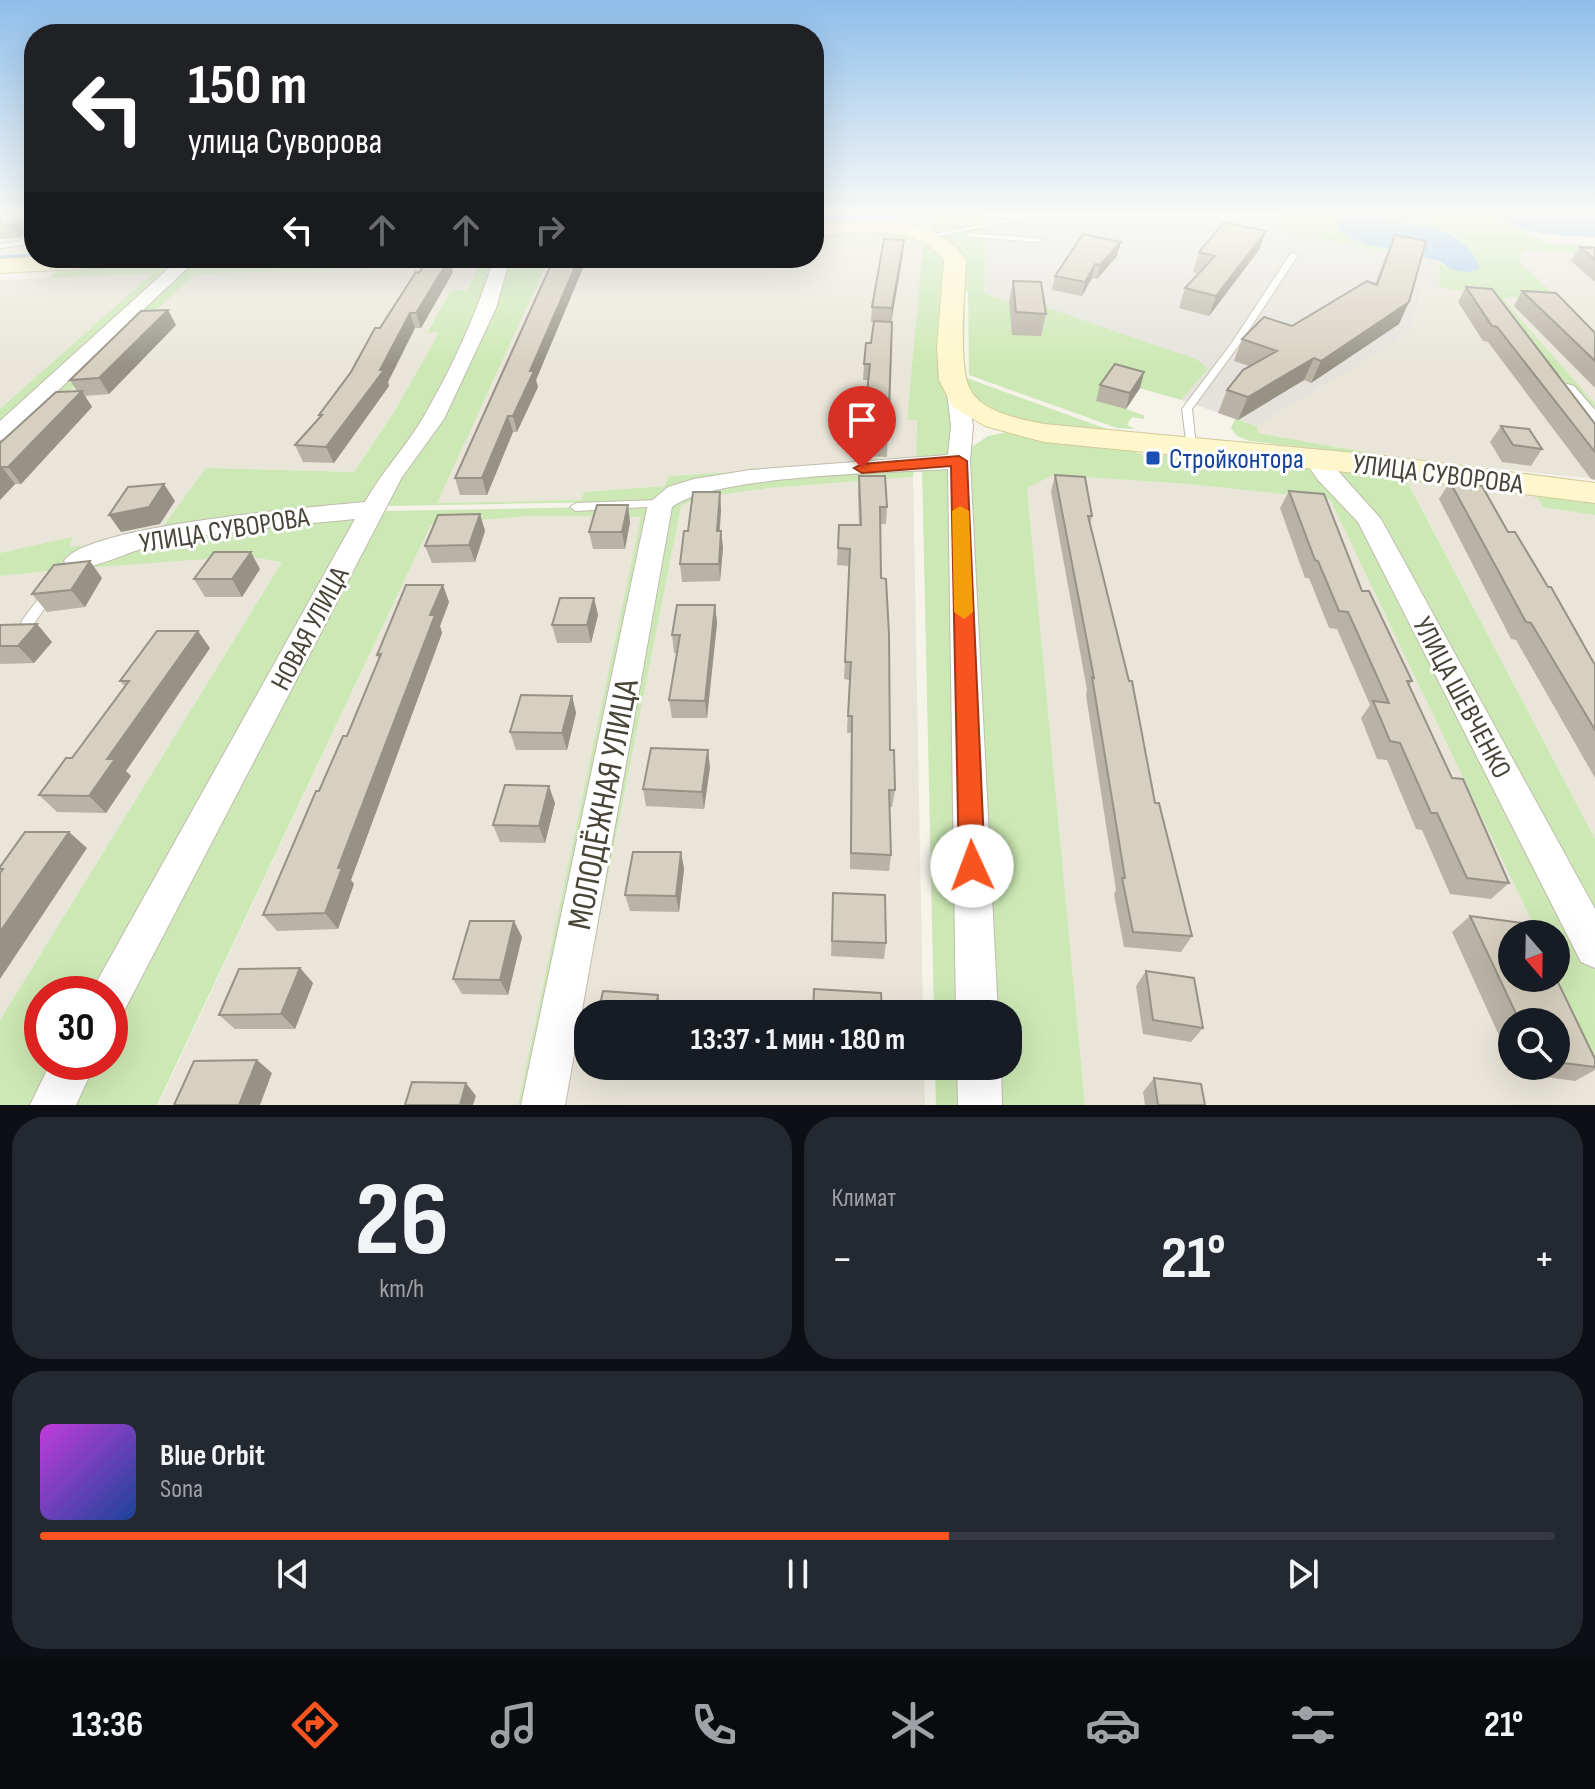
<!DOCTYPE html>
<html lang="ru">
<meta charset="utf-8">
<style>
:root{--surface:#171b24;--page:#242831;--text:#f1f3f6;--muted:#9ea1a6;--line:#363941;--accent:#f8541f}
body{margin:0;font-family:"Sofia Sans Condensed",sans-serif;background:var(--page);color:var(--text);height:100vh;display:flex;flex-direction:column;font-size:30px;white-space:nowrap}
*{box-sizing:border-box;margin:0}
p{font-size:26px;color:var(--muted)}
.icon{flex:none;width:44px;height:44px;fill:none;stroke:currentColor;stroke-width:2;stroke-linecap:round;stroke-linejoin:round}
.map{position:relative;height:1105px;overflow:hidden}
.sheet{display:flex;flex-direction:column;gap:12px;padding:12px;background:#0d0f14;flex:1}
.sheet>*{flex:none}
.hud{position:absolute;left:24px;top:24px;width:800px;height:244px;border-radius:32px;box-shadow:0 8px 32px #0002;background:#202124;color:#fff;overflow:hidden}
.needle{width:52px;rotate:160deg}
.buttons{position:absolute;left:1498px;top:920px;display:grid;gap:16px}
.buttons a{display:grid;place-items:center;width:72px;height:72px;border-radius:50%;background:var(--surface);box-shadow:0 8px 32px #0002;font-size:40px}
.speed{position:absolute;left:24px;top:976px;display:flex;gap:16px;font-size:40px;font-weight:700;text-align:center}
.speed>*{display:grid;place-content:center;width:104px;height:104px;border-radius:50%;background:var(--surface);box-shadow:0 8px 32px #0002;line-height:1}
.speed .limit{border:12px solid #d22;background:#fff;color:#111}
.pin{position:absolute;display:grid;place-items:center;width:68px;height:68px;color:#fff;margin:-82px -34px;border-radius:50% 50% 50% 0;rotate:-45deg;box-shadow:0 0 8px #0007}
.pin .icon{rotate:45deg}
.me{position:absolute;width:88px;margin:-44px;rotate:358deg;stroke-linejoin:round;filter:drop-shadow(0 0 6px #0008)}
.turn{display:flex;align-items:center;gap:28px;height:168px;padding:0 32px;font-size:36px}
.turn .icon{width:104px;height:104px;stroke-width:2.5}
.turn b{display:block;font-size:56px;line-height:68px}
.lanes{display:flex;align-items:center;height:76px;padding:0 32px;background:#0003;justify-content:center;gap:40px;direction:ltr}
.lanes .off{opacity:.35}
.big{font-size:60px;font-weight:700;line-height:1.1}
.sheet .widget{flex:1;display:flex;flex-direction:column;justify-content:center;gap:12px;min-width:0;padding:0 28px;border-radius:32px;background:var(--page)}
.sheet .dial{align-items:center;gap:0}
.dial b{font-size:104px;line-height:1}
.song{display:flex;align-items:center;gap:24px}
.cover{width:96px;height:96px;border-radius:12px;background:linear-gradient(135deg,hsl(290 70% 55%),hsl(220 70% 35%))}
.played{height:8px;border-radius:4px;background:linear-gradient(90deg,var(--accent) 60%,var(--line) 60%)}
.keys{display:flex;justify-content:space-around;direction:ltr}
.heat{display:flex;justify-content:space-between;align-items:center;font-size:44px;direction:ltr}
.sheet .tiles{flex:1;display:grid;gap:12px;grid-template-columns:1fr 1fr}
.widget:last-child{grid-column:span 2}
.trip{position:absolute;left:574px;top:1000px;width:448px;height:80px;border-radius:32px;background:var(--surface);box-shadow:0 8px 32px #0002;font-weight:700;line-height:80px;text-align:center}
.menu{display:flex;height:128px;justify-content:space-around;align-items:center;background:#090b0e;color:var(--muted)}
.menu .icon{width:56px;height:56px}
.menu .selected{color:var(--accent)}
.menu b{font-size:36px;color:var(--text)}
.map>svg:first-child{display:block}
.residential{fill:#e9e5d9;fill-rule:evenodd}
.industrial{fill:#e5e2dc}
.green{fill:#cce8b4}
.water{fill:#a8ccf0}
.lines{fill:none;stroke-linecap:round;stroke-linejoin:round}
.stream{stroke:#a8ccf0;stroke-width:5}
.lane-casing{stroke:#c1bcad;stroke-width:2}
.street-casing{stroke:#c1bcad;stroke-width:2}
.secondary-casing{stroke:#d4ca9a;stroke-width:2}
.lane{fill:#fff;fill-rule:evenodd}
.street{fill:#fff;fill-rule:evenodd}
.secondary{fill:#fef7cb;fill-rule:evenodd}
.wall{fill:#b9b3a5}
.shaded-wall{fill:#969286}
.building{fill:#d7d0c0;stroke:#969286;stroke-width:2}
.route{fill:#f8541f;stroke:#a13714;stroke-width:2}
.slow{fill:#f59e0b}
.transit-dot{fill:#1a4fb4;stroke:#fff;stroke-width:3}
.labels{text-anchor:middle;stroke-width:6;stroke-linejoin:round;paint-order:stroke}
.transit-label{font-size:28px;fill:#164399;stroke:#fff;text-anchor:start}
.street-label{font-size:28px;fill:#494438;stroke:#fff}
.near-street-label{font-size:34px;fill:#494438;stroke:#fff}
</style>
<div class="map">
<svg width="1595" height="1105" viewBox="0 0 1595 1105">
<rect width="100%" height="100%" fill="#f5f3ea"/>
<path class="residential" d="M862,234L923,243L907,419L917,420L916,460L669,476L666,486L584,492L581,500L436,503L546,265L652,262L654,258H814V235Z
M1524,251L1591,254L1595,257V404L1502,299L1510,297Z
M479,265L468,290L450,291L427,332H439L434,342L394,412L354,472L206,468L156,536L117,544L68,548L73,538L0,553V455L194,274Z
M154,273L0,409V280Z
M1425,284L1483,294L1595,479L1399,458L1258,433L1257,426L1383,350L1412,327Z
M1052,475L1188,484L1330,498L1538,934H1512V978H1556V974L1595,1060V1105H1085L1027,488ZM1512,1022H1556V1066H1512Z
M913,477L923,1014H588V1066H924L925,1105H563L681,506L696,498L769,488Z
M1407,480L1536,496L1544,507L1595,515V839Z
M531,516L642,517L518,1105H158L431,524Z
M246,555L282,562L0,1020V576L59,570L20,626L71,569Z"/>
<path class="industrial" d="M987,212H1281L1279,231L1440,261L1439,287L1424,285L1412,327L1383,350L1257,426L1181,400L1208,369L1037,304L1009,302L984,293Z"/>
<path class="green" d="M918,212L926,231L814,227V214Z
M924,212H987L984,293L1009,302L1037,304L1198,360L1208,369L1181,400L1136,387L1126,409L1145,416L1143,419L1132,417L1127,425L1135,429L1117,428L969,375L968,292L965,291L964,377L1115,432L1015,421L977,402L961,376L964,260L950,242L933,233Z
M1281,212L1373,213L1350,215L1338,230L1365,244L1421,258L1279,231Z
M1463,212H1488L1547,243L1595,246V257L1591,254L1524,251L1520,261L1558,299L1510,297L1503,299L1595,404V416L1512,322L1483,294L1439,287L1440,263L1452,270L1478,262L1462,240L1453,234L1390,220L1385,215L1415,220Z
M872,230C898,232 936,231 948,260L943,364L949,393L951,456L940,460L728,478L672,489L658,501L390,506L384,501C400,471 422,447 439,418C468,373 491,309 507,258H654L653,262L546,265L437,503L581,500L584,492L665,486L669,476L916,460L917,420H907L923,243L862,234L814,235V232Z
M221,258H497C469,351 421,427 368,507L156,536L206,468L354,472L394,412L434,342L438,332L427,333L450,291L468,290L479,265L195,274L0,455V437L189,265L205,259Z
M174,260L177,264L0,426V409L153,273L49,278L64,265Z
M1235,419L1257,426L1258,433L1399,458L1249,441L1237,436L1231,428Z
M1008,432L1107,445L1146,455L1147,460L1160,461L1159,456L1192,451L1305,462L1352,501L1595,966V1060L1556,974V934H1538L1330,499L1188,484L1053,475L1027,488L1085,1105H996L994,1066H1008V1014H991L969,449L988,436Z
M1333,464L1595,498V515L1543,507L1536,496L1407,481L1595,839V930Z
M922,467L950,468L961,1014H934Z
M914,468L913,477L769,488L696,498L681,506L563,1105H551L666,505L679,494L749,481Z
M652,506L533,1105H518L641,517L531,516L431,524L157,1105H63L86,1062H110V1017L375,518L387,511Z
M365,513L102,994H42V1062H65L42,1105H0V1020L282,562L246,556L72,569L32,625L19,627L59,570L0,576V553L73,537L69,547Z
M935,1066H962L963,1105H936Z"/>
<path class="water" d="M1367,212H1463L1415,220L1386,216L1390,220C1426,227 1467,228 1480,269L1470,272L1452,270L1440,261L1365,244L1338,230L1337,223L1350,215L1369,213Z
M1488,212H1595V237C1556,235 1521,235 1488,212Z"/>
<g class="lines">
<path class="stream" d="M814,218L936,215L940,212
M0,258L34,256"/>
<defs>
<path id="lane" d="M1023,215L1026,217L1025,218L931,238L927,236Z
M968,233L1037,238L1041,240L1037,242L971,237L967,235Z
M34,234V239L23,245L0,248V244L18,241Z
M1291,253L1298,255L1239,345L1192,409L1196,446L1195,448H1187L1182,409L1231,344Z
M660,500L666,504L664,506L576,511L570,507L576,503Z
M49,589L53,590L55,593L53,596L33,625H23L21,622L23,619L45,590Z"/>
<path id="street" d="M180,258H198L8,438L0,440V421Z
M494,258H510L496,308L444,419L402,477L124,1011L110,1017V994H91L96,983L355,519C287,526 218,530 151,546C129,551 88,573 68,567L64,561C86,525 316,507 365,502C382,471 407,446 424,416C453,366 477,313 494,258Z
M1567,384L1574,386L1595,410V431L1587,429L1557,390Z
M957,386L967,392L973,426L970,461L998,1014H956L948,469C888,473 713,475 672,507L565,1105H521L648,504L668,487L694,479L750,470L948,455L951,426L947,392Z
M1314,451L1322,453L1381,519L1595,909V968L1581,962L1358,522L1318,480L1303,458L1306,453Z
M51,1062H96L76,1105H30Z
M957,1066H1001L1002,1105H958Z"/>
<path id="secondary" d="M871,221C909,222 943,227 966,260C965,289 957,368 971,391C984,413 1021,419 1044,424L1377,455L1595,483V503L1377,475L1044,442L985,426L953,407L939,380L937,347L944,260C917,222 854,234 814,236V224Z
M34,257V258H161L150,265L0,273V259Z"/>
</defs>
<use href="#lane" class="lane-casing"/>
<use href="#street" class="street-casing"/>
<use href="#secondary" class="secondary-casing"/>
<use href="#lane" class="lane"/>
<use href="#street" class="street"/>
<use href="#secondary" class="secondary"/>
</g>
<path class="wall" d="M0,212H34V231L18,238L0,239Z
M1266,231L1259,250L1209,316L1179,308L1185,288L1198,274L1193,272L1199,252Z
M1395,235L1399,324L1311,383L1304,380L1238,420L1218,413L1227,390L1249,366L1234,361L1242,339L1292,326L1375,284L1386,255Z
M1580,247L1595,248V282L1571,261Z
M903,254L891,322L887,457L861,456L868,380H863L864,364L871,343L874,322H871L872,307Z
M1117,256L1097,279L1092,278L1082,296L1052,290L1055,276Z
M450,258L453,272L421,328H415L388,382L389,386L334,463L303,462L295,445L320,417L319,415L351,372L380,328Z
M583,268L536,380L538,387L517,432H513L487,495H460L455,478Z
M1013,281L1046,314L1041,336L1012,335L1009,302Z
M1466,287L1595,424V480L1591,479L1488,342L1483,341L1458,302Z
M1522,291L1595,333V388L1514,306Z
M176,325L109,394L85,396L92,407L21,484H15L0,500V443L77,391L70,380Z
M1144,372L1140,388L1126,409L1096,401L1100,385Z
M1501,426L1542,449L1531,466L1502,462L1490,442Z
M1055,475L1092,516L1090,524L1155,803L1192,936L1181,952L1124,947L1114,894L1116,890L1086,695L1087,690L1051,492Z
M859,476L887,507L886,524H880L881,578L890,750L895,790L892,807H890L891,855L889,871L850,869L851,733H847L849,680L844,679L849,566L837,565L839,525H859L858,493Z
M1450,482L1508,532L1595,665V778L1516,640L1511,639L1439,499Z
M1289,491L1362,591L1412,681L1409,685L1452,778L1509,883L1491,899L1450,894L1422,830L1416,829L1387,760L1377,759L1361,718L1370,705L1337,629L1329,628L1309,578H1305L1280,508Z
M721,509L720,531H721L723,548L720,581L682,582L680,564L688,531Z
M480,514L485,531L475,562L432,563L425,546Z
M630,522L625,549H593L589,532Z
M260,569L242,597H205L194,579Z
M102,578L85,607L47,612L32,594Z
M594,598L598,615L591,643H557L552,625Z
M449,602L440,626L442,633L351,880L354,884L338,929L277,931L263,915L319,791L347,736L379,660L377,655Z
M715,605L717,623L707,718H672L669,700L677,653H674L672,635Z
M37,624L52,642L34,663L0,664V625Z
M210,648L126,771L131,776L106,813L57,812L39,795L72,758L125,687L120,681Z
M572,696L576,713L567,750H516L510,732Z
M710,767L704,809L646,806L643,789Z
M555,803L545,843L500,842L493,825Z
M681,852L684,869L679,912L630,911L625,895Z
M833,893L886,943L884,959L831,956Z
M1470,916L1595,1059V1070L1575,1081L1516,1073L1513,1066H1556V1022H1512V1064L1452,932Z
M522,937L508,995L462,994L453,979Z
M300,968L313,983L295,1029H235L219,1015Z
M1146,971L1203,1028L1191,1042L1143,1034L1136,986Z
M615,1066H652V1069Z
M1154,1078L1205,1105H1145L1143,1092Z"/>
<path class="shaded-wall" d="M27,218L34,231L18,238L10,225Z
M1266,231L1259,250L1209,316L1216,296Z
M904,240L903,254L891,323L892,308Z
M1121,242L1117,256L1097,279L1100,265Z
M450,258L453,272L421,328L416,313Z
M579,258H581L583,268L536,380L538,387L517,432L513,416L530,371Z
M1095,264L1092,278L1082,296L1085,282Z
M1409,302L1399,324L1311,383L1321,361Z
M168,310L176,325L109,394L99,378Z
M410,313L415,328L388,382L389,386L334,463L326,447L380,370Z
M1314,358L1304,380L1238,420L1248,397Z
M1144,372L1140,388L1126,409L1130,393Z
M82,391L92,407L21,484L8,467Z
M508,416L513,432L487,495L482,478Z
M2,467L15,484L0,500V469Z
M164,484L175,501L160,524L121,532L109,515Z
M720,492L721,509L718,548L717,531Z
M628,505L630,522L625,549L622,532Z
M480,514L485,531L475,562L469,545Z
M721,531L723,548L720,581L719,564Z
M251,552L260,569L242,597L232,579Z
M90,561L102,578L85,607L71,590Z
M443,585L449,602L440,626L442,633L351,880L354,884L338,929L325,913L338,868L430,615Z
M594,598L598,615L591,643L587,625Z
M715,605L717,623L707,718L705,701Z
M37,624L52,642L34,663L18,646Z
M198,631L210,648L126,771L131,776L106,813L89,796L107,759Z
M572,696L576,713L567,750L562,733Z
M708,750L710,767L704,809L702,792Z
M549,786L555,803L545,843L539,826Z
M69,832L87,848L0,979V932Z
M681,852L684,869L679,912L676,896Z
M514,921L522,937L508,995L500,980Z
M300,968L313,983L295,1029L281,1014Z
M658,995L662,1010L661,1014H655Z
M257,1060L272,1073L260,1105H239Z
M466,1083L476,1096L473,1105H460Z"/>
<path class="building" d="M0,212H34V222H29L27,218L10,225H0Z
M1224,222L1266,231L1216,296L1185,288L1215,256L1199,252Z
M1083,234L1121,242L1100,265L1095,264L1085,282L1055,276Z
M1395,235L1426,241L1409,302L1321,361L1314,358L1248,397L1227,390L1243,370L1277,351L1242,339L1264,317L1292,326L1367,281L1377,285Z
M884,239L904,240L892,308L872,307Z
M1580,247L1595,248V260Z
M428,258H450L416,313H410L380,370H384L326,447L295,445L322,415H319L351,372L375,328H380L416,272L419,273Z
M554,258H579L530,371H534L513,416H508L482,478H455Z
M1013,281L1041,282L1046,314L1016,312Z
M1466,287L1492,289L1595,424V452L1497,327L1492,326Z
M1522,291L1556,293L1595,333V361Z
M168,310L99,378L70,380L141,311Z
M874,321L892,322L888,440L862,439L870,364H864L866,343H871Z
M1115,364L1144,372L1130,393L1100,385Z
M82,391L8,467H2L0,469V443L56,392Z
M1501,426L1529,429L1542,449L1513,445Z
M1055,475L1085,477L1092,516H1088L1129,681H1132L1155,803H1159L1192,936L1133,932L1122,878H1125L1092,677L1094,678Z
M859,476H885L887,507H880L881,578L886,579L889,634L890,750H894L895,790H889L891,855L851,853L852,716H848L851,662H845L850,549L838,548L839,525H861Z
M1450,482L1482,486L1508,532H1515L1548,587H1551L1595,665V730L1531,623L1526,622Z
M164,484L149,507L109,515L128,487Z
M1289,491L1324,494L1362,591H1369L1412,681H1407L1452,778L1463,779L1509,883L1467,878L1437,813H1431L1400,743L1390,741L1373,701L1389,703L1348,612L1339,611L1318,561L1315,560Z
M693,492H720L717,531H721L719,564H680L684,531H688Z
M597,505H628L622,532H589Z
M480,514L469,545L425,546L438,515Z
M214,552H251L232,579H194Z
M90,561L71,590L32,594L54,565Z
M406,585H443L430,615H435L338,868H342L325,913L263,915L316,791H319L343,736H347L381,654L377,655Z
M560,598H594L587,625H552Z
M677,605H715L705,701L669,700L680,635H672Z
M37,624L18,646H0V625Z
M157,631H198L107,759H115L89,796L39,795L66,758H72L129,681H120Z
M521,695L572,696L562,733L510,732Z
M651,748L708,750L702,792L643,789Z
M505,785L549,786L539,826L493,825Z
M25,832H69L0,932V873L3,869H0V867Z
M633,852H681L676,896L625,895Z
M833,893L885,895L886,943L832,941Z
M1470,916L1530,924L1535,934H1512V978H1556L1595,1059V1067L1556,1062V1022H1520Z
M470,921H514L500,980L453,979Z
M300,968L281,1014L219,1015L239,969Z
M1146,971L1194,978L1203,1028L1153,1020Z
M814,989L881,993L882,1014H813Z
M603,991L658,995L655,1014H598Z
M257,1060L239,1105H174L194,1061Z
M1154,1078L1201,1084L1205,1105H1158Z
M412,1082L466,1083L460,1105H405Z"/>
<linearGradient id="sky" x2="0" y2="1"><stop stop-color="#8ebeeb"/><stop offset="0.58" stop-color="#fafaf6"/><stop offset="1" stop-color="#fafaf6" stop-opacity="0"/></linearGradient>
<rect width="1595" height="367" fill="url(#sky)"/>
<path class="route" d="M959,456L967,461L985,866L981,875L972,878L963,875L959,866L951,466L862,473L854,468L862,464Z"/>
<path class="slow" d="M960,506L969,511L973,612L964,619L954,612L952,511Z"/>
<rect class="transit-dot" x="1145" y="450" width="16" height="16" rx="4"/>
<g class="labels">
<g class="transit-label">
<text x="1169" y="468">Стройконтора</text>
</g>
<g class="street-label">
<text transform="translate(1438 473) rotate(7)" y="10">УЛИЦА СУВОРОВА</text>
<text transform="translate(224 529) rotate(-9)" y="10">УЛИЦА СУВОРОВА</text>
<text transform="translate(309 628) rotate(-62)" y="10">НОВАЯ УЛИЦА</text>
<text transform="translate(1463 697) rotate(62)" y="10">УЛИЦА ШЕВЧЕНКО</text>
</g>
<g class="near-street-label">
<text transform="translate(602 804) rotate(-79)" y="12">МОЛОДЁЖНАЯ УЛИЦА</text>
</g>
</g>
</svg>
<div class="buttons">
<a><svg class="needle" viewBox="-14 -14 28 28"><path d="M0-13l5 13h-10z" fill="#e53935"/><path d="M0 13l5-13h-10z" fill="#9ea1a6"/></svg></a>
<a><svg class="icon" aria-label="search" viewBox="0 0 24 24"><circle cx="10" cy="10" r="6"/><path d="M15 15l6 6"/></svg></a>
</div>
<div class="speed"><div class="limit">30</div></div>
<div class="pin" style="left:862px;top:468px;background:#d93025"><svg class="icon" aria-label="arrive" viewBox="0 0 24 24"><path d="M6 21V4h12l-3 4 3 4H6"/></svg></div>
<svg class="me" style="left:972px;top:866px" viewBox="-20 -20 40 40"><circle r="19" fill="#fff"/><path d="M0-13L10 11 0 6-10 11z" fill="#f8541f"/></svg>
<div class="trip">13:37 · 1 мин · 180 m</div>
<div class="hud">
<div class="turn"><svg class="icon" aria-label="left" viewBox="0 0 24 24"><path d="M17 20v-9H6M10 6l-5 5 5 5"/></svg><div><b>150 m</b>улица Суворова</div></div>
<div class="lanes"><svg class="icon" aria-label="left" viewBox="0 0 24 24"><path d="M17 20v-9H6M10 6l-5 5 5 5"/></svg><svg class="icon off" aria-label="ahead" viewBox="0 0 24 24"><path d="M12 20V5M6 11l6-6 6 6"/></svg><svg class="icon off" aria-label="ahead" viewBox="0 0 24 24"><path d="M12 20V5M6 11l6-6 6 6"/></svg><svg class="icon off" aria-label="right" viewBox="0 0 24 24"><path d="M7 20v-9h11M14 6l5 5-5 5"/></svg></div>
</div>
</div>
<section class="sheet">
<div class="tiles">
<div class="widget dial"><b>26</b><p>km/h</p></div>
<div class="widget"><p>Климат</p>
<div class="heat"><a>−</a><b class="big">21°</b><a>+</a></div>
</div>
<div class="widget">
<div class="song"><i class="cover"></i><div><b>Blue Orbit</b><p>Sona</p></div></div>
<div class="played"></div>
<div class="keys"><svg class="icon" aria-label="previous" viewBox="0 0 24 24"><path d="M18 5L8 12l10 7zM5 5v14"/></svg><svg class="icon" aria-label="pause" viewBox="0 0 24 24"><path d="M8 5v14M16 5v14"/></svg><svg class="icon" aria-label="next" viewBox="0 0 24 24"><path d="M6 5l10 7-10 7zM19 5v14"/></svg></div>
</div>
</div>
</section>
<nav class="menu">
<b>13:36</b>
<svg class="icon selected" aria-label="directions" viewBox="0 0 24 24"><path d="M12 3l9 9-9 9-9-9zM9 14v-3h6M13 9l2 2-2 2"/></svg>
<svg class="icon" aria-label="music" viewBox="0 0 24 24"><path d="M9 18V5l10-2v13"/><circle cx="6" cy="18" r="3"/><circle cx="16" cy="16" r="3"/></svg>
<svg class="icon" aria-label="phone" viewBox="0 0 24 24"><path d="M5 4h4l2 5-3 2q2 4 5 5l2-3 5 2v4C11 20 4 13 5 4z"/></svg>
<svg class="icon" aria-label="climate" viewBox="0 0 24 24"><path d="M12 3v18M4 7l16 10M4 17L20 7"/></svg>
<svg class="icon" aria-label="car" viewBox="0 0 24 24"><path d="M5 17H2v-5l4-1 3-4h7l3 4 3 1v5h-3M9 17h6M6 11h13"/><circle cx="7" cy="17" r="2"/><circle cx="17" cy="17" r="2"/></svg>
<svg class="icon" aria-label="filters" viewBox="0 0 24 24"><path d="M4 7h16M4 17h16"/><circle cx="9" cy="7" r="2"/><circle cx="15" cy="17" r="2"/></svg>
<b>21°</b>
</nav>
